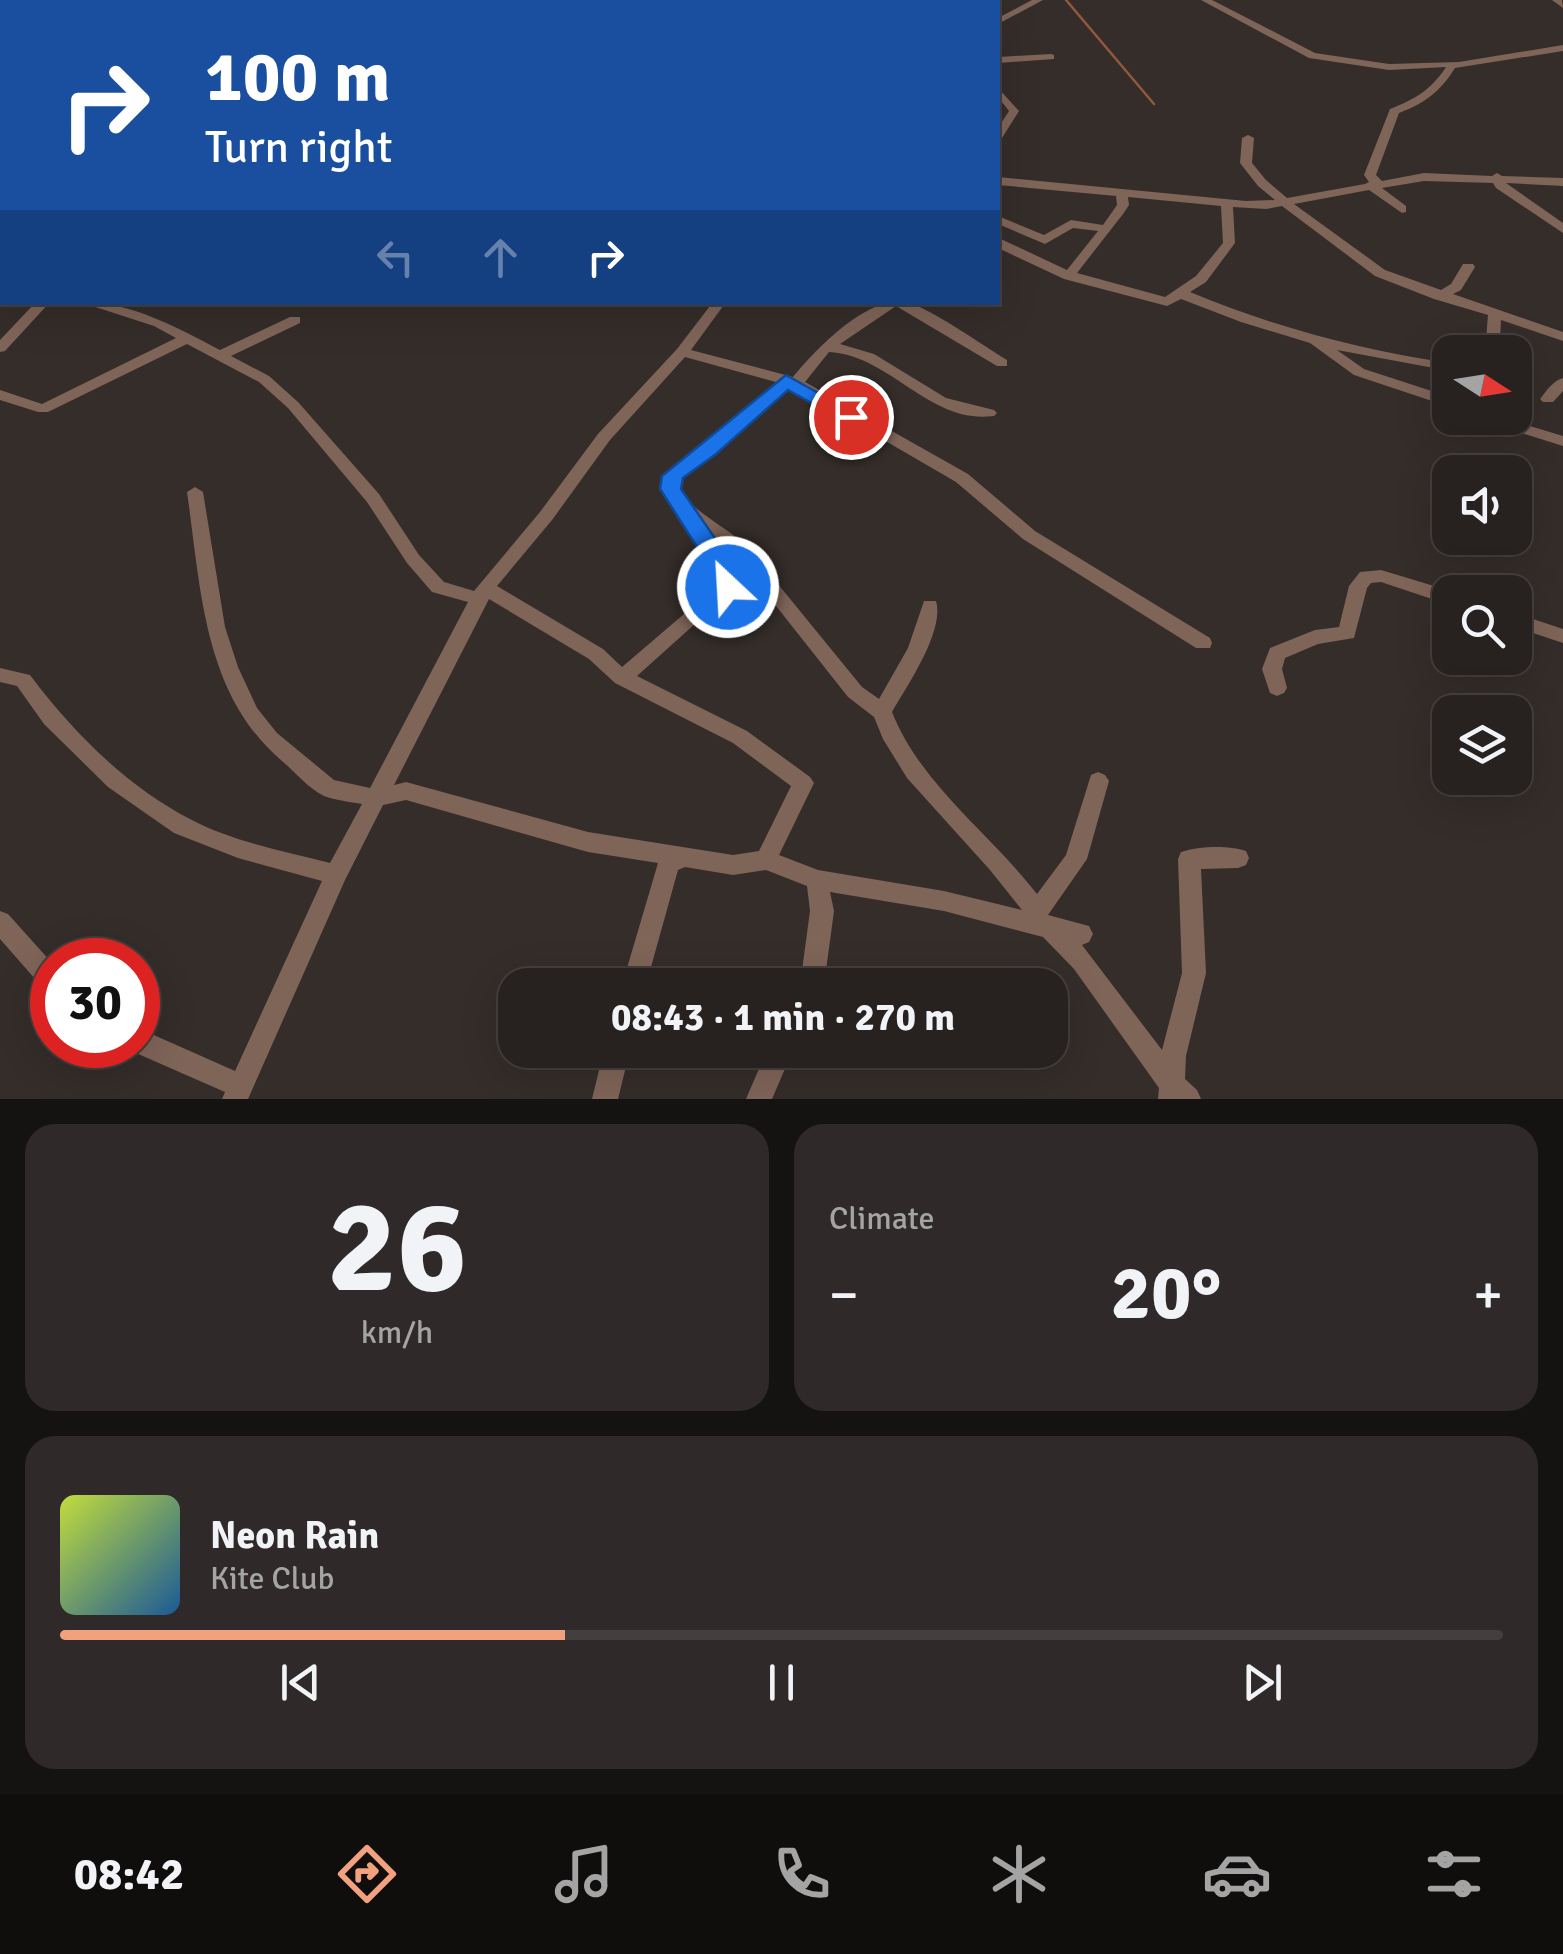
<!DOCTYPE html>
<meta charset="utf-8">
<style>
:root{--surface:#272220;--page:#2f2a29;--text:#f1f3f6;--muted:#a4a4a5;--line:#433f3e;--accent:#f2a17e}
body{margin:0;font-family:Signika,sans-serif;background:var(--page);color:var(--text);height:100vh;display:flex;flex-direction:column;font-size:38px;white-space:nowrap}
*{box-sizing:border-box;margin:0}
p{font-size:32px;color:var(--muted)}
.icon{flex:none;width:55px;height:55px;fill:none;stroke:currentColor;stroke-width:2;stroke-linecap:round;stroke-linejoin:round}
.map{position:relative;height:1099px;overflow:hidden}
.side{display:flex;flex-direction:column;gap:25px;padding:25px;background:#151312;flex:1}
.side>*{flex:none}
.banner{position:absolute;left:0px;top:0px;width:1000px;height:305px;box-shadow:0 10px 40px #0002,0 0 0 2px var(--line);background:#1a4fa0;color:#fff;overflow:hidden}
.needle{width:65px;rotate:102deg}
.controls{position:absolute;left:1432px;top:335px;display:grid;gap:20px}
.controls a{display:grid;place-items:center;width:100px;height:100px;border-radius:20px;background:var(--surface);box-shadow:0 10px 40px #0002,0 0 0 2px var(--line);font-size:50px}
.speed{position:absolute;left:30px;top:938px;display:flex;gap:20px;font-size:50px;font-weight:700;text-align:center}
.speed>*{display:grid;place-content:center;width:130px;height:130px;border-radius:50%;background:var(--surface);box-shadow:0 10px 40px #0002,0 0 0 2px var(--line);line-height:1}
.speed .limit{border:15px solid #d22;background:#fff;color:#111}
.pin{position:absolute;display:grid;place-items:center;width:85px;height:85px;color:#fff;margin:-42px;border:5px solid #fff;border-radius:50%;box-shadow:0 2px 10px #0007}
.me{position:absolute;width:110px;margin:-55px;rotate:335deg;stroke-linejoin:round;filter:drop-shadow(0 0 8px #0008)}
.turn{display:flex;align-items:center;gap:35px;height:210px;padding:0 40px;font-size:45px}
.turn .icon{width:130px;height:130px;stroke-width:2.5}
.turn b{display:block;font-size:70px;line-height:85px}
.lanes{display:flex;align-items:center;height:95px;padding:0 40px;background:#0003;justify-content:center;gap:50px;direction:ltr}
.lanes .off{opacity:.35}
.big{font-size:75px;font-weight:700;line-height:1.1}
.side .card{flex:1;display:flex;flex-direction:column;justify-content:center;gap:15px;min-width:0;padding:0 35px;border-radius:30px;background:var(--page)}
.side .dial{align-items:center;gap:0}
.dial b{font-size:130px;line-height:1}
.song{display:flex;align-items:center;gap:30px}
.cover{width:120px;height:120px;border-radius:15px;background:linear-gradient(135deg,hsl(70 70% 55%),hsl(210 70% 35%))}
.played{height:10px;border-radius:5px;background:linear-gradient(90deg,var(--accent) 35%,var(--line) 35%)}
.keys{display:flex;justify-content:space-around;direction:ltr}
.heat{display:flex;justify-content:space-between;align-items:center;font-size:55px;direction:ltr}
.side .tiles{flex:1;display:grid;gap:25px;grid-template-columns:1fr 1fr}
.card:last-child{grid-column:span 2}
.trip{position:absolute;left:498px;top:968px;width:570px;height:100px;border-radius:30px;background:var(--surface);box-shadow:0 10px 40px #0002,0 0 0 2px var(--line);font-weight:700;line-height:100px;text-align:center}
.menu{display:flex;height:160px;justify-content:space-around;align-items:center;background:#100e0d;color:var(--muted)}
.menu .icon{width:70px;height:70px}
.menu .active{color:var(--accent)}
.menu b{font-size:45px;color:var(--text)}
.map>svg:first-child{display:block}
.lines{fill:none;stroke-linecap:round;stroke-linejoin:round}
.stream{stroke:#93573e;stroke-width:2.5}
.minor{fill:#7f6458;fill-rule:evenodd}
.route{fill:#1a73e8;stroke:#114b97;stroke-width:2.5}
</style>
<div class="map">
<svg width="1563" height="1099" viewBox="0 0 1563 1099">
<rect width="100%" height="100%" fill="#342d2a"/>
<g class="lines">
<path class="stream" d="M1066,0L1154,104"/>
<path class="minor" d="M27,0H37L39,2H29Z
M149,0H161L163,2H151Z
M250,0H259L261,2H251Z
M404,0H417L419,2H407Z
M495,0H507L509,2H497Z
M1032,0H1043L998,24V18Z
M1201,0H1212L1315,53L1389,64L1459,62L1563,45V51L1455,68C1440,92 1425,103 1399,113L1376,175L1382,181L1424,173L1492,176L1497,173L1502,176L1563,178V186L1506,183L1563,223V233L1496,188L1493,183L1424,181L1382,188L1406,206V212L1402,213L1369,190L1294,204L1385,270L1441,290L1451,284L1463,264H1473L1475,267L1461,290L1453,294L1563,332V341L1501,320L1500,341L1491,352H1477L1486,340L1488,315L1434,299L1375,276L1282,206L1266,209L1233,207L1235,243L1206,282L1190,292C1274,327 1360,350 1450,363V371L1337,350L1364,369L1450,397V407L1354,375L1310,343L1241,322L1181,299L1167,306L1064,279L998,248V239L1003,240L1067,270L1098,231L1073,228L1045,244L998,224V216L1044,235L1071,220L1103,225L1117,205L1116,196L998,185V177L1246,201L1275,200L1258,186L1240,163L1242,138L1248,135L1254,138L1252,163L1266,180L1287,198L1365,184L1369,182L1364,175L1390,109C1415,99 1431,90 1446,67L1389,70L1309,58ZM1128,197L1221,206L1223,243L1196,276L1165,297L1077,273L1123,214L1129,205Z
M1552,0H1562L1563,8Z
M1051,54L1054,55V59L998,63V57Z
M998,88L1019,111L1002,138L998,139V128L1009,111L998,97Z
M0,145H2V154H0Z
M36,302H50L5,351L0,352V340Z
M80,302C132,302 176,327 220,350L290,317H300V323L231,356L269,376L298,402L379,494L419,555L444,582L474,591L540,512L598,434L677,349L713,302H726L691,350L793,377C815,350 873,288 913,304C942,316 979,343 1007,360V366H997L896,306L840,344L874,354L946,398L994,410L997,413L994,416C930,425 890,355 829,352L805,382L968,474L1035,531L1210,638L1212,643L1210,648H1196L1023,539L956,482L791,386L715,453L680,477L678,489C695,513 723,525 746,545L862,687L879,699L908,648L924,601H936C945,631 907,686 892,712C921,785 990,833 1037,894L1066,855L1091,775L1098,772L1105,775L1109,781L1087,859L1048,915L1089,926L1093,934L1089,942L1082,945L1162,1050L1182,973L1178,859L1181,852C1199,846 1228,845 1246,851L1249,858L1246,865L1238,868L1201,869L1206,973L1186,1056L1185,1079L1197,1090L1201,1099H1158L1159,1088L1074,969L1043,937L944,911L830,892L834,911L824,985H800L810,911L807,886L766,870L733,875L685,867L678,870L646,985H622L658,863L588,852L406,800L383,805L345,880L248,1099H222L225,1092L129,1050L127,1045H138V1028L235,1071L322,881L238,858L174,833L108,787L44,724L17,686L0,682V668L30,675C72,731 126,786 190,819C233,842 284,851 330,863L362,804C350,802 335,800 324,796C309,789 295,772 282,761C203,694 201,588 187,492L195,487L203,492L225,627L238,667L257,708L277,733L334,780L370,788L468,602L432,592L407,563L367,502L288,408L259,382L187,344L48,412H38L0,400V390L42,404L176,338L154,326ZM685,357L776,382L703,445L664,475L662,489L713,567L718,585L622,667L603,649L497,586L552,520L610,440ZM708,532L734,553L848,697L874,717L883,739L907,778L990,870L1022,910L944,891L818,870L779,855L814,783L810,777L747,731L637,676L736,587L731,566ZM489,599L589,659L615,683L733,743L791,786L759,851L733,855L588,832L406,782L394,785Z
M1563,378V391L1553,402H1543L1540,399C1546,391 1554,380 1563,378Z
M1480,418H1503L1563,436V446L1483,421Z
M1381,570L1454,592H1450V605L1381,582L1371,583L1367,588L1354,638L1318,644L1285,658L1282,669L1287,688L1284,693L1277,696L1270,693L1262,669L1270,648L1315,630L1339,627L1349,586L1360,572Z
M1515,613L1563,629V643L1515,627Z
M0,911L8,914L52,963V991L43,988L0,939Z
M604,1050H630L618,1099H592Z
M767,1050H793L772,1099H746Z"/>
</g>
<path class="route" d="M786,375L861,417L858,421H844L788,390L716,454L683,478L681,489L730,560L739,587L728,595L719,593L710,567L660,489L662,476Z"/>
</svg>
<div class="controls">
<a><svg class="needle" viewBox="-14 -14 28 28"><path d="M0-13l5 13h-10z" fill="#e53935"/><path d="M0 13l5-13h-10z" fill="#a4a4a5"/></svg></a>
<a><svg class="icon" aria-label="sound" viewBox="0 0 24 24"><path d="M4 9h4l5-4v14l-5-4H4zM17 9q2 3 0 6"/></svg></a>
<a><svg class="icon" aria-label="search" viewBox="0 0 24 24"><circle cx="10" cy="10" r="6"/><path d="M15 15l6 6"/></svg></a>
<a><svg class="icon" aria-label="layers" viewBox="0 0 24 24"><path d="M12 4l9 5-9 5-9-5zM3 14l9 5 9-5"/></svg></a>
</div>
<div class="speed"><div class="limit">30</div></div>
<div class="pin" style="left:851px;top:417px;background:#d93025"><svg class="icon" aria-label="arrive" viewBox="0 0 24 24"><path d="M6 21V4h12l-3 4 3 4H6"/></svg></div>
<svg class="me" style="left:728px;top:587px" viewBox="-20 -20 40 40"><circle r="17" fill="#1a73e8" stroke="#fff" stroke-width="3"/><path d="M0-11L8 9 0 5-8 9z" fill="#fff"/></svg>
<div class="trip">08:43 · 1 min · 270 m</div>
<div class="banner">
<div class="turn"><svg class="icon" aria-label="right" viewBox="0 0 24 24"><path d="M7 20v-9h11M14 6l5 5-5 5"/></svg><div><b>100 m</b>Turn right</div></div>
<div class="lanes"><svg class="icon off" aria-label="left" viewBox="0 0 24 24"><path d="M17 20v-9H6M10 6l-5 5 5 5"/></svg><svg class="icon off" aria-label="ahead" viewBox="0 0 24 24"><path d="M12 20V5M6 11l6-6 6 6"/></svg><svg class="icon" aria-label="right" viewBox="0 0 24 24"><path d="M7 20v-9h11M14 6l5 5-5 5"/></svg></div>
</div>
</div>
<section class="side">
<div class="tiles">
<div class="card dial"><b>26</b><p>km/h</p></div>
<div class="card"><p>Climate</p>
<div class="heat"><a>−</a><b class="big">20°</b><a>+</a></div>
</div>
<div class="card">
<div class="song"><i class="cover"></i><div><b>Neon Rain</b><p>Kite Club</p></div></div>
<div class="played"></div>
<div class="keys"><svg class="icon" aria-label="previous" viewBox="0 0 24 24"><path d="M18 5L8 12l10 7zM5 5v14"/></svg><svg class="icon" aria-label="pause" viewBox="0 0 24 24"><path d="M8 5v14M16 5v14"/></svg><svg class="icon" aria-label="next" viewBox="0 0 24 24"><path d="M6 5l10 7-10 7zM19 5v14"/></svg></div>
</div>
</div>
</section>
<nav class="menu">
<b>08:42</b>
<svg class="icon active" aria-label="directions" viewBox="0 0 24 24"><path d="M12 3l9 9-9 9-9-9zM9 14v-3h6M13 9l2 2-2 2"/></svg>
<svg class="icon" aria-label="music" viewBox="0 0 24 24"><path d="M9 18V5l10-2v13"/><circle cx="6" cy="18" r="3"/><circle cx="16" cy="16" r="3"/></svg>
<svg class="icon" aria-label="phone" viewBox="0 0 24 24"><path d="M5 4h4l2 5-3 2q2 4 5 5l2-3 5 2v4C11 20 4 13 5 4z"/></svg>
<svg class="icon" aria-label="climate" viewBox="0 0 24 24"><path d="M12 3v18M4 7l16 10M4 17L20 7"/></svg>
<svg class="icon" aria-label="car" viewBox="0 0 24 24"><path d="M5 17H2v-5l4-1 3-4h7l3 4 3 1v5h-3M9 17h6M6 11h13"/><circle cx="7" cy="17" r="2"/><circle cx="17" cy="17" r="2"/></svg>
<svg class="icon" aria-label="filters" viewBox="0 0 24 24"><path d="M4 7h16M4 17h16"/><circle cx="9" cy="7" r="2"/><circle cx="15" cy="17" r="2"/></svg>
</nav>
